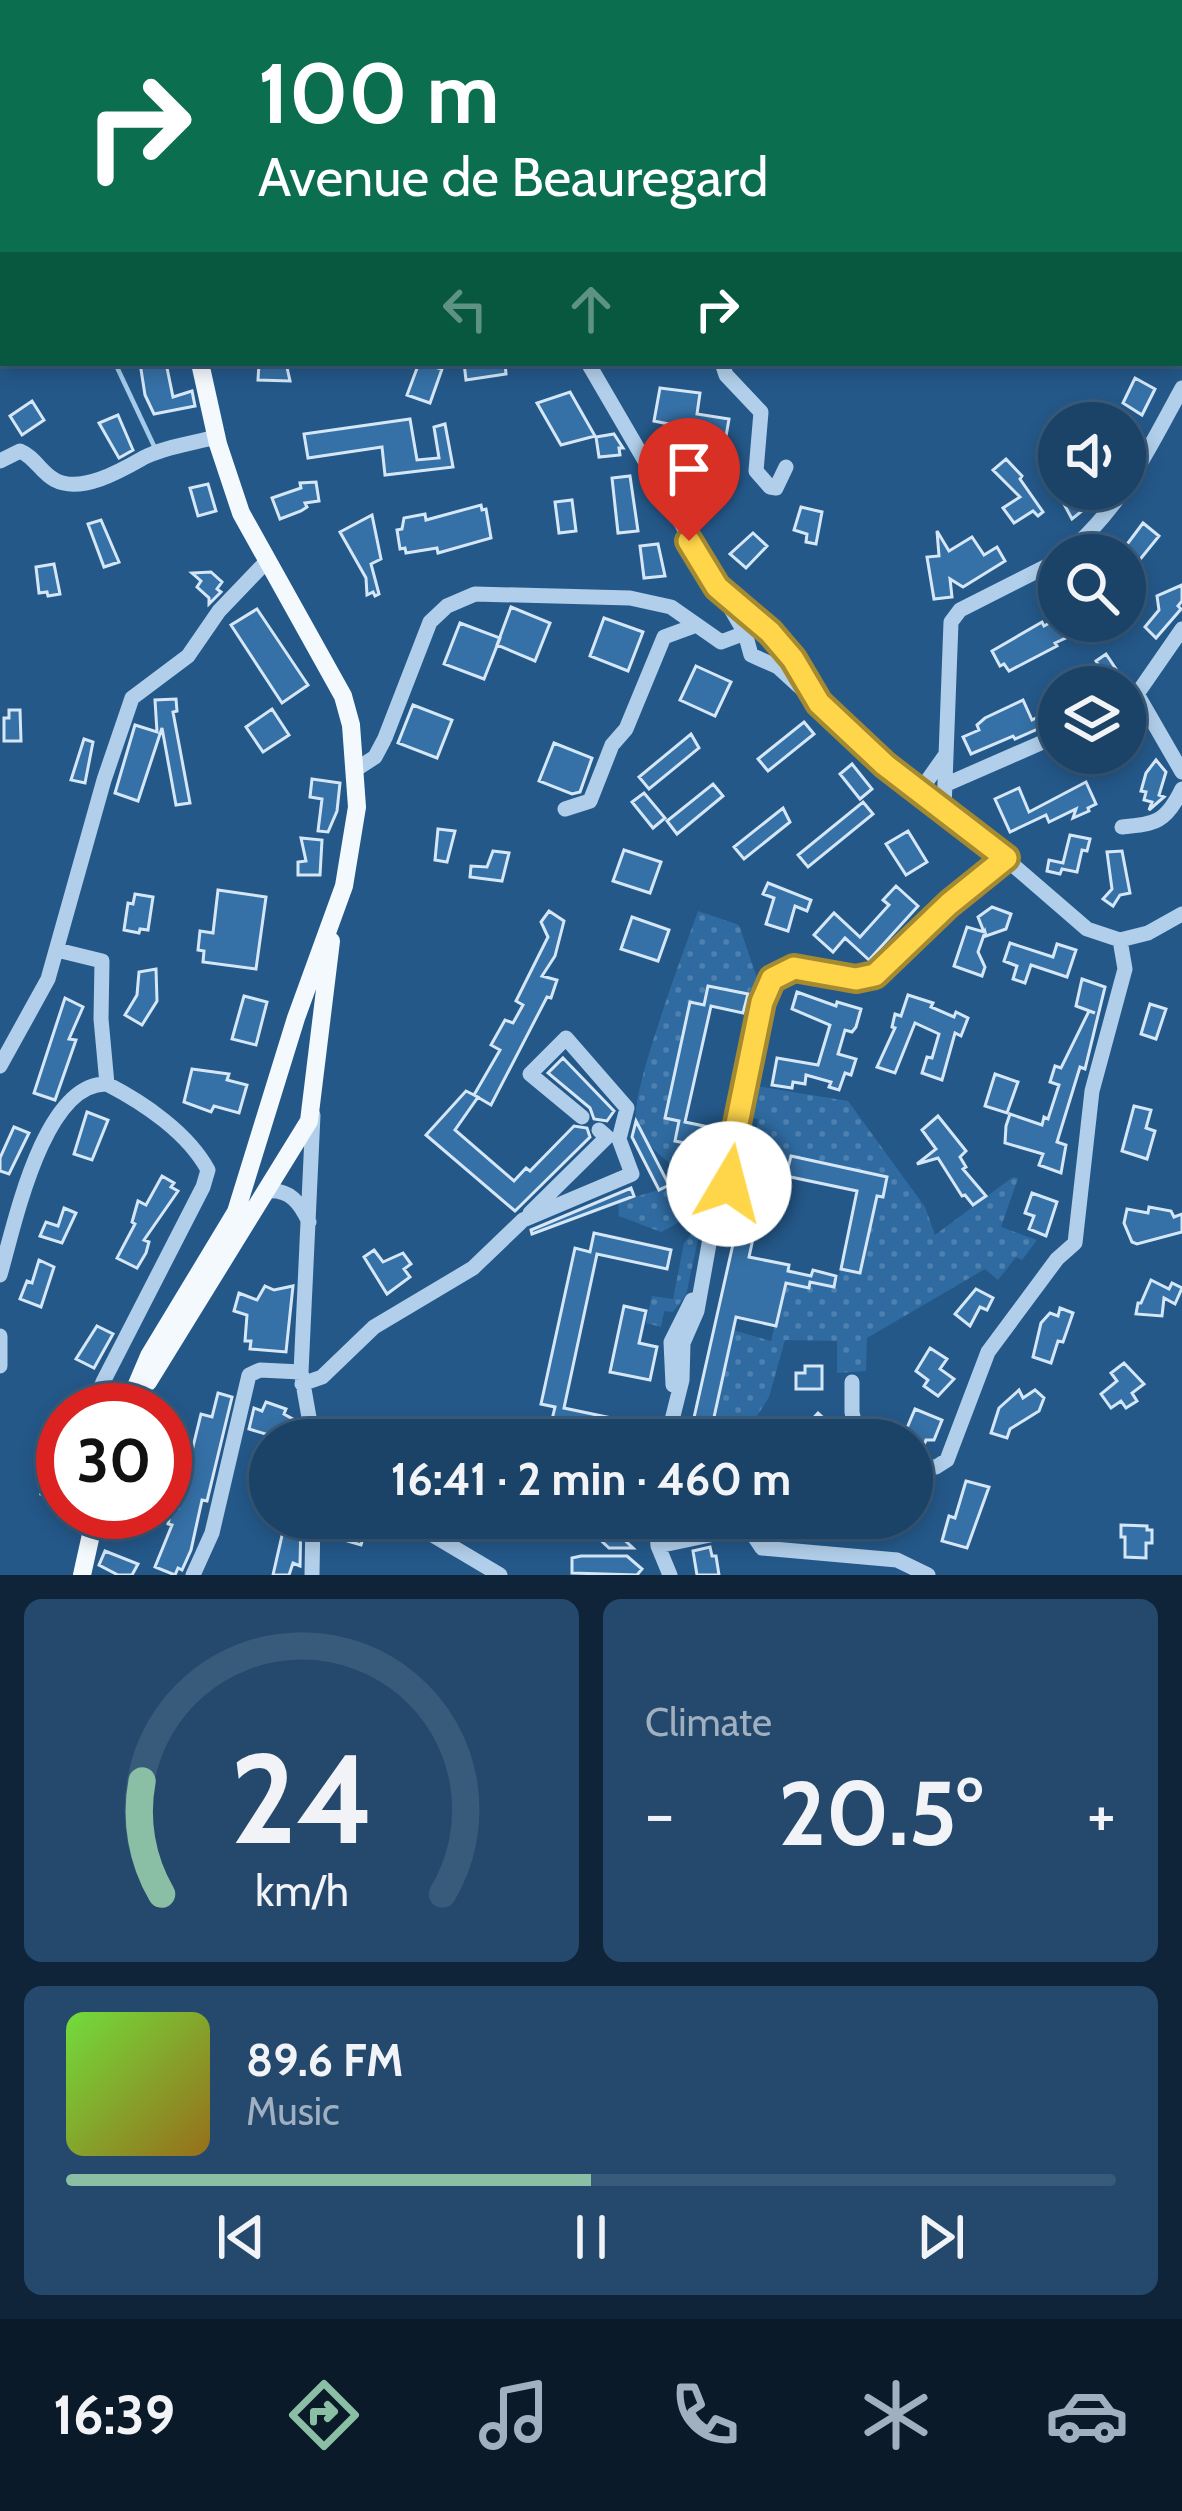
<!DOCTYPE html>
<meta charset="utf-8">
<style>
:root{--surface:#1b4267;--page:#24496d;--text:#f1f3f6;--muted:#a0b0c0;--line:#395b7b;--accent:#8abfa5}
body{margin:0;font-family:Cabin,sans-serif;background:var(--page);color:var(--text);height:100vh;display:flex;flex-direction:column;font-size:45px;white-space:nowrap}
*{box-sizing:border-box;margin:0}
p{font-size:39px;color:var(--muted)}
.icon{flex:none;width:66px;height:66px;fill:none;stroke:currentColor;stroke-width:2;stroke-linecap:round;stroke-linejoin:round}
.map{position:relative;height:1575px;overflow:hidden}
.side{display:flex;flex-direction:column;gap:24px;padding:24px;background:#0f2439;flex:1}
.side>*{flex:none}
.hud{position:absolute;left:0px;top:0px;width:1182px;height:366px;box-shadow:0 6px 18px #0003,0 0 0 3px var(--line);background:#0b6e4f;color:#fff;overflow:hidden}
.buttons{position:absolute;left:1038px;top:402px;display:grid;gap:24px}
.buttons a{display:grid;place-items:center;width:108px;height:108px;border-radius:50%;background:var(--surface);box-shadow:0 6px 18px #0003,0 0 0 3px var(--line);font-size:60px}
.speed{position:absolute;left:36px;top:1383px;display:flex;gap:24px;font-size:60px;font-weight:700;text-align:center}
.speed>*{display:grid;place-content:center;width:156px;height:156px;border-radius:50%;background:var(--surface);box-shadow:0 6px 18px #0003,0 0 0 3px var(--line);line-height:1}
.speed .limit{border:18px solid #d22;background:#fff;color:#111}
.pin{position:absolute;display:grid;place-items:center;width:102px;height:102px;color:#fff;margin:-123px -51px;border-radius:50% 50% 50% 0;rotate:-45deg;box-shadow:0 0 12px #0007}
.pin .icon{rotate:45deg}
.me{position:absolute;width:132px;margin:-66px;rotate:8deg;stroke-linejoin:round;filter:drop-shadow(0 0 9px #0008)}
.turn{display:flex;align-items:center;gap:42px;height:252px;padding:0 60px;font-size:54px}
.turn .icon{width:156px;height:156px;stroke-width:2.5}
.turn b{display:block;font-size:84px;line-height:102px}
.lanes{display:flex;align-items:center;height:114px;padding:0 60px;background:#0003;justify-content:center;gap:60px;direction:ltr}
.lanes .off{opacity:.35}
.big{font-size:90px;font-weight:800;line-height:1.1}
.side .tile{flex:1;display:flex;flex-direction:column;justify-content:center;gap:18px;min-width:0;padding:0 42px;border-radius:18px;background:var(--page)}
.side .dial{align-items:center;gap:0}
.dial svg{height:312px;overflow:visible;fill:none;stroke:var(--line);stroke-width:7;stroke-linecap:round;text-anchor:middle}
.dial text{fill:var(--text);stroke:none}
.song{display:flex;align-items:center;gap:36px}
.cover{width:144px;height:144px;border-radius:18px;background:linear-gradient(135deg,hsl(100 70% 55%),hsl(40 70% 35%))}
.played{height:12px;border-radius:6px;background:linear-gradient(90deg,var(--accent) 50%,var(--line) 50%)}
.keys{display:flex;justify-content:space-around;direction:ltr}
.heat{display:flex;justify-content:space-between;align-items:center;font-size:66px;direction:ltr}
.side .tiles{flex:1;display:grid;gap:24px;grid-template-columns:1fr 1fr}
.tile:last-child{grid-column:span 2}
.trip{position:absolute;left:249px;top:1419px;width:684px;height:120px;border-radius:60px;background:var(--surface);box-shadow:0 6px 18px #0003,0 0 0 3px var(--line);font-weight:800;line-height:120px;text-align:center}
.dock{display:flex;height:192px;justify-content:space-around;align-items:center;background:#0b1a29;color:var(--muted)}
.dock .icon{width:84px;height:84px}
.dock .selected{color:var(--accent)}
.dock b{font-size:54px;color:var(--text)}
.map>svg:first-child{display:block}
.grass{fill:url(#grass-dots)}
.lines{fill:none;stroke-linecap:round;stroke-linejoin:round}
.stream{stroke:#a5cbea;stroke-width:4.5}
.building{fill:#3570a6;stroke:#d5e7f7;stroke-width:3}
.minor{stroke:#b1cfea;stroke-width:15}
.major{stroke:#f4f9fe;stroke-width:18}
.route-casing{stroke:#a68a30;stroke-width:30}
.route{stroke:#ffd54a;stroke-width:21}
</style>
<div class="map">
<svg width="1182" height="1575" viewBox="0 0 1182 1575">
<defs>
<pattern id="grass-dots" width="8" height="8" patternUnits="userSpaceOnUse" patternTransform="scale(3)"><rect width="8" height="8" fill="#2f6ba1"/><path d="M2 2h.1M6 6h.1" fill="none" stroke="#4e81af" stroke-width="1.8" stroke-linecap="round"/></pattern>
</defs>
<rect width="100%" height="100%" fill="#245889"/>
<path class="grass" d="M698,911L739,925L757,978L748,994L709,986L704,1005L690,1002L665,1117L679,1121L676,1141L718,1150C710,1186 698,1216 661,1232L619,1216L618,1202L672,1186V1165C659,1154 640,1140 636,1122C630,1093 685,948 698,911Z
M756,1086L848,1101L925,1207L935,1235L1013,1177L1018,1178L1001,1227L1037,1240L1022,1260L1016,1257L998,1280L985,1269L867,1338L866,1371L837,1373V1341L785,1340L769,1397L757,1416L751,1440H709L733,1330L771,1341L785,1283L808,1288L810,1282L834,1287L841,1269L860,1273L877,1196L792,1156L786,1176L752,1175L758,1119L749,1117Z
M702,1221L686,1295L673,1312L664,1311L661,1327L646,1323L652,1296L673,1299L684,1243Z"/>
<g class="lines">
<path class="stream" d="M0,148L3,153
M115,363L155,448"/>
</g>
<path class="building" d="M140,363H166L173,397L192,391L195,406L154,414L145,395Z
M259,363H286L290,381L258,380Z
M419,363L442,369L430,403L407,395Z
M464,363H505L506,374L466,380Z
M1135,378L1155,389L1142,415L1123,403Z
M660,388L700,393L697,414L729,419L721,465L688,460L693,429L654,421Z
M570,392L595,436L561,445L537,403Z
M32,401L44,420L22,435L10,416Z
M118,415L133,450L119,458L99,423Z
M410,419L417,460L439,458L434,427L445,424L453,467L385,475L382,447L308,458L304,434Z
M614,434L623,448H619L620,455L599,457L596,437Z
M1006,459L1022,476L1020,479L1043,512L1038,516L1033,511L1014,523L1003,508L1020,497L993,470Z
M630,476L638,531L618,533L612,478Z
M316,482L319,501L305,503L307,507L301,511L280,519L272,498L301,488L300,483Z
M208,484L216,511L198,516L190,488Z
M1080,489H1097L1102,495L1072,519L1064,504Z
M572,500L576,531L559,533L555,502Z
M481,505L482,510L486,509L491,538L438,553L437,548L406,553L405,548L400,549L397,530L402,529L404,518L425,514L426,520Z
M801,507L822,512L816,544L806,542L807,534L794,530Z
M372,515L381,559L371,564L379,594L375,596L373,592L367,595L366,578L340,532Z
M101,520L119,562L104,567L88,524Z
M1143,523L1159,536L1125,578V555H1119Z
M937,531L949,551L972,537L984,555L997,547L1005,561L963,587L950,579L952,597L934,599L927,557L939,556Z
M753,533L767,546L746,568L730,554Z
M658,544L665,576L644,578L640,546Z
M54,564L60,594L48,596L47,592L39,593L36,567Z
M211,572L222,582L217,589L221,592L209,604V598L197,587L201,581L192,573Z
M1182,585V601L1178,606L1181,609L1156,638L1145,627L1159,610L1157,596Z
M511,607L550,623L535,661L497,645Z
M257,609L308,685L282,703L231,625Z
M604,618L643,632L628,671L590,656Z
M1059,618L1070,636L1055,643L1057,646L1009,671L1004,664L1000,666L992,651L1042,622L1044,626Z
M460,623L500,638L484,679L444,664Z
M1106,654L1120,675L1102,687H1089L1082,676L1099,666L1096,661Z
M696,666L731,682L715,716L680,700Z
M1059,693V723L1056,721L1015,739L1013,736L971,754L963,737L979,730L977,725L985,718L1023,700L1032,720L1051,710L1046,699Z
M176,699L177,711L173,712L190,803L176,805L162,728L138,801L115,793L135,725L157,732L155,700Z
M413,705L452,720L437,758L398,743Z
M272,709L289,735L263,752L246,727Z
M9,710H20L21,741H4V718H9Z
M804,722L814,734L768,771L758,759Z
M691,734L699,748L649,789L639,777Z
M84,739L93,742L85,783L71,780Z
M554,743L592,758L580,792L572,794L539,781Z
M1156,760L1166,772L1159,795L1164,797L1149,810L1152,802L1144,800L1146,792L1141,791L1146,773Z
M852,764L872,789L860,799L840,774Z
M312,779L340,783L337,811L328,832L318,831L322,799L310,797Z
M1086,782L1096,804L1088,808L1089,811L1073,818L1076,809L1049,822L1046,815L1010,832L995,799L1019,788L1029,812Z
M713,784L723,796L677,834L667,821Z
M644,793L665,818L653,828L632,802Z
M863,802L873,814L808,867L798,855Z
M783,808L790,822L744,859L734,847Z
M438,829L455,831L447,862L435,860Z
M908,831L927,862L906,875L886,844Z
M1070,835L1090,839L1087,851L1082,850L1077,872L1062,869L1060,874L1047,871L1049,860L1063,863Z
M301,838L322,840L320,875H298V862L306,861Z
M624,850L661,862L650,893L613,881Z
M493,851L509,853L502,881L470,877L471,866L487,867Z
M1122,851L1130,893L1120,895L1113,906L1103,899L1112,889L1107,852Z
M768,883L811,900L807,911L795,906L788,931L766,924L774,898L763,894Z
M896,886L918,906L869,960L845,938L833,952L814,935L834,913L860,937L889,905L883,900Z
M218,890L266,897L256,969L203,962L204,951L198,950L200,931L213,933Z
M135,894L153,897L148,930L140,929L139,933L124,930L128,903L133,904Z
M992,907L1011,914L1006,929L986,936L985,932L978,952L985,967L982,976L954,966L967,927L984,932L978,917Z
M549,911L564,921L555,956L542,976L557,980L551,998L547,997L491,1105L474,1095L500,1050L491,1045L505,1020L513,1023L523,1005L516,1001L548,937L541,922Z
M632,917L669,930L658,961L621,949Z
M1010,943L1053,957L1057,944L1076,950L1067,977L1031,965L1025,983L1013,979L1017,966L1004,961Z
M156,969L157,1001L142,1025L125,1015L137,995L139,972Z
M1082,979L1105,987L1085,1069L1080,1067L1057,1142L1066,1145L1061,1173L1039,1165L1043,1154L1005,1143L1006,1126L1010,1114L1042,1125L1044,1117L1048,1119L1059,1085L1050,1082L1055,1066L1061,1068L1089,1011L1095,1013L1076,1006Z
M708,986L748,994L743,1013L711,1006L685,1122L718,1129L714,1149L675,1141L679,1121L665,1118L690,1002L704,1005Z
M797,992L836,1006L837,1002L861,1009L856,1027L852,1032L845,1030L838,1054L856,1059L851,1075L845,1073L839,1090L829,1087L831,1082L806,1075L805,1084L793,1082L792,1088L772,1085L777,1058L818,1065L830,1025L792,1009Z
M908,995L933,1003L931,1007L954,1017L956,1012L968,1018L961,1036L955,1033L942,1080L922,1073L927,1057L932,1058L939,1034L915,1023L895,1073L877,1067L895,1028L892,1027L895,1014L901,1016Z
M244,996L267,1002L256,1045L232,1039Z
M65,998L83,1007L69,1039L76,1040L55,1100L34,1093Z
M1150,1004L1166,1009L1156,1039L1141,1034Z
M563,1058L614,1111L607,1121L594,1119L590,1108L548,1073Z
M192,1069L229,1074L227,1080L247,1085L239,1113L214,1106L211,1112L184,1102Z
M995,1074L1018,1082L1007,1113L985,1106Z
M466,1091L478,1097L455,1130L514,1181L526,1168L530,1171L574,1126L587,1128L590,1137L515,1211L426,1135Z
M1134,1106L1151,1110L1146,1128L1155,1131L1147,1159L1122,1151Z
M87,1112L108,1120L92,1160L74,1154Z
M938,1116L966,1151L960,1157L966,1167L963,1169L986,1196L973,1205L965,1195L962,1196L938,1158L917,1164L936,1149L922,1130Z
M636,1121L669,1185L659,1190L632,1137Z
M14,1127L29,1133L9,1174L0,1171V1158Z
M791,1156L887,1177L883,1197L877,1196L860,1273L841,1269L857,1191L786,1176Z
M162,1176L174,1183L171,1187L178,1191L144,1240L149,1242L146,1253L137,1268L117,1258L135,1224L132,1222L138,1201L146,1205Z
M631,1188L634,1196L532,1234L531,1230Z
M1032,1193L1057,1202L1046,1236L1029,1229L1034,1216L1025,1213Z
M1149,1207L1171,1211L1174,1217L1182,1214V1232L1137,1244L1132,1242L1124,1223L1127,1209L1148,1213Z
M64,1208L76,1213L62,1243L40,1236L46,1222L58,1226Z
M740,1213L758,1216L749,1257L789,1265L788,1271L811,1276L813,1270L836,1276L834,1287L810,1282L809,1288L786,1283L776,1326L736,1317L709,1440H689Z
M594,1233L671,1250L667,1269L597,1254L564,1408L635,1423L631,1440L550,1428L555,1407L541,1404L575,1248L590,1252Z
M374,1250L383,1262L403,1253L411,1264L404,1269L410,1277L387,1294L364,1257Z
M39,1260L54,1267L41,1307L20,1299L27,1281L32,1283Z
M1151,1280L1169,1289L1172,1283L1182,1288L1175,1304L1164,1298L1162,1316L1136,1314L1138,1303H1141Z
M265,1286L274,1290L293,1286L286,1352L250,1349L251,1341H245L247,1315L234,1311L239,1293L257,1300Z
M976,1289L993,1298L987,1310L980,1307L970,1326L955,1314Z
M624,1306L646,1311L639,1343L657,1347L650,1380L610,1372Z
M1060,1308L1073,1313L1063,1342L1058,1341L1051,1363L1033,1357L1041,1323L1050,1313L1058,1316Z
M97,1326L113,1334L94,1368L76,1359Z
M930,1348L947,1359L940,1369L954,1379L938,1396L924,1386L928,1380L916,1371Z
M1124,1363L1144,1384L1132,1393L1137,1401L1126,1408L1121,1401L1111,1408L1101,1394L1117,1381L1111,1373Z
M805,1366H822V1389H796V1373H805Z
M1019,1390L1023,1398L1035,1390L1044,1398L1039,1411L1010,1429L1007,1438L991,1433L999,1408Z
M218,1393L232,1397L207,1501L202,1500L191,1550L182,1570L178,1568L175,1575L155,1567L172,1525L168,1524L172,1507L178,1508L201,1414L212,1417Z
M266,1402L286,1409L284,1414L298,1422L301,1440H270V1459L263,1471L269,1435L249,1429L254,1408L262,1411Z
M915,1409L942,1420L934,1440H926L921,1453L912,1449V1440H902Z
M818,1413L830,1424L821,1434L822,1440H775L804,1428Z
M53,1464L63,1468L58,1500L41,1494Z
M966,1481L989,1487L967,1548L942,1541L949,1516L955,1518Z
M286,1518H301L300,1566L293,1563L289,1575H273Z
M343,1518H359L368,1523L361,1545L337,1538Z
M577,1518H601L633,1548H609Z
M1121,1525L1147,1526V1530H1152V1543H1146V1558L1125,1557V1537H1121Z
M710,1547L712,1556H716L719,1575H697L693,1551Z
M105,1551L138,1564L132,1575H118L99,1565Z
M581,1556H627L642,1569L637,1575L572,1573V1558Z"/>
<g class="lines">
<path class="minor" d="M513,0L514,3
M716,0L826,3
M918,0L926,3
M319,3V0
M651,3L664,0
M893,3L897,0
M588,363L745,633L751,655L778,667L885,765L977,834L1087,929L1120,940L1148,933L1182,914
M722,363L726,375L761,412L756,471L770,487L776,488L786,467
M0,461L20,451C35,457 41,473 55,480C81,494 122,470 143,458C163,447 194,443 216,437
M1065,555C1122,507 1147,452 1182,388
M728,597C762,625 789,651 811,690
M1137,694L1182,772
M1125,703L1137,694L1182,629
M385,738L430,622L447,606L475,594L630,598L671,607L721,642L745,633
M355,770L375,757L384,740
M947,784L1059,735
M920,791L944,757
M565,809L590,801L612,745L626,729L664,637L694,626
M944,809L951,622L960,610L1059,560
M1122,827C1156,824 1166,822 1182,789
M57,950L102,961L101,1019L107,1084
M0,1066L48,979L104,780L132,698L188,656L219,611L266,562
M313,1115L301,1372L313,1440
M729,1183L762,1002L772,979C811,956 837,989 872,976C903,964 924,927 947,905C966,889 987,875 1006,858
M267,1191C290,1189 300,1203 309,1222
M530,1213L607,1137L599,1130
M717,1223L738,1196L732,1185L721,1183
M0,1275C14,1227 43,1082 107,1084C144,1103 188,1133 208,1170L203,1187L103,1382L92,1410
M0,1336V1366
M852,1382V1412L858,1440
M302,1384L322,1377L374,1327L473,1268L523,1220L632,1174L619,1139L627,1108L566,1038L530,1074L582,1117
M673,1385L671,1342L692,1300
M667,1440L682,1380L683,1343L697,1311L716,1205L712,1193L725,1166
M912,1467H936L947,1460L988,1352L1057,1259L1075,1243L1092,1091L1125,969L1120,940
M404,1518L500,1575
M656,1518L658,1546L670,1575
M658,1546L748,1527L762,1548L897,1560L928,1575
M193,1575L212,1533L249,1375L260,1370L301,1372
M312,1575L313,1518"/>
<path class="major" d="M203,3V0
M148,1382L309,1121L331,941
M126,1410L149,1356L236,1212L296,1018L344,886L357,807L351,725L343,696L241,513L218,444L200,363
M82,1575L96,1512"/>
</g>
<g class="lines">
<defs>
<path id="route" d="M689,541L717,587L770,632L793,659L819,703L885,765L1006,858L949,904L875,975L856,979L794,968L772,979L762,1002L732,1148L729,1184"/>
</defs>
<use href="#route" class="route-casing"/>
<use href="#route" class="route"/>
</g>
</svg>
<div class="buttons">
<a><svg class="icon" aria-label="sound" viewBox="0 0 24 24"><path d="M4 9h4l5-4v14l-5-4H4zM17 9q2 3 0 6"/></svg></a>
<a><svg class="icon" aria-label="search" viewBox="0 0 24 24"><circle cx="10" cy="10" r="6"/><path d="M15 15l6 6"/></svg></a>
<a><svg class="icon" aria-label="layers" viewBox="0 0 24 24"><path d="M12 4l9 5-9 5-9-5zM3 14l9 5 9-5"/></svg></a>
</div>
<div class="speed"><div class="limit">30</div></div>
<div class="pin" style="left:689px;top:541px;background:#d93025"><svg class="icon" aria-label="arrive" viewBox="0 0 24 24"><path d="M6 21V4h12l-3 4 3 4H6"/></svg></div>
<svg class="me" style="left:729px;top:1184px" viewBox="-20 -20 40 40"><circle r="19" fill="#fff"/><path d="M0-13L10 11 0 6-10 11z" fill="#ffd54a"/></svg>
<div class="trip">16:41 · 2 min · 460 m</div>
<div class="hud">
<div class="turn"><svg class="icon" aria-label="right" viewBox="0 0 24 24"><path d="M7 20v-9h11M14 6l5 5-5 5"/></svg><div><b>100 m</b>Avenue de Beauregard</div></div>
<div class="lanes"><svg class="icon off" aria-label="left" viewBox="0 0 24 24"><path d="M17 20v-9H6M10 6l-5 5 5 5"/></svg><svg class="icon off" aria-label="ahead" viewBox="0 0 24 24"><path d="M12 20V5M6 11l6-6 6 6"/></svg><svg class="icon" aria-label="right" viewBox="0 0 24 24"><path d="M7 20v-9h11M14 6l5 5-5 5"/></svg></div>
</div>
</div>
<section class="side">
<div class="tiles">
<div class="tile dial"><svg viewBox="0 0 100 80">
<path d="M14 69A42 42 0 1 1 86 69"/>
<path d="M14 69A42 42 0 0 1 9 40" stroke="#8abfa5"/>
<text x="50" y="56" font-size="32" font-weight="700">24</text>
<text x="50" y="72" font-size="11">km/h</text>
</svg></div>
<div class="tile"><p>Climate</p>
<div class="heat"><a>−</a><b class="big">20.5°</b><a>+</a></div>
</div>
<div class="tile">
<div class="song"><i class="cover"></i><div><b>89.6 FM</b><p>Music</p></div></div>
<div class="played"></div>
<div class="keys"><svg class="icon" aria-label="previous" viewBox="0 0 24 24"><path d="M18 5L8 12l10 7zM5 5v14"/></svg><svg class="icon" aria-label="pause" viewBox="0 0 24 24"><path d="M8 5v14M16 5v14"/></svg><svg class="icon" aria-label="next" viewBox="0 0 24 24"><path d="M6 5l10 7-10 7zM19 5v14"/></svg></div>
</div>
</div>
</section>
<nav class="dock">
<b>16:39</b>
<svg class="icon selected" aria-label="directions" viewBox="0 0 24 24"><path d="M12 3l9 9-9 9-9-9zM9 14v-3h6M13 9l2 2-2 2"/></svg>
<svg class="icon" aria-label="music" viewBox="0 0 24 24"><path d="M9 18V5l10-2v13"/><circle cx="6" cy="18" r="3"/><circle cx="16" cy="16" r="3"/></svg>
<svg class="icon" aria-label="phone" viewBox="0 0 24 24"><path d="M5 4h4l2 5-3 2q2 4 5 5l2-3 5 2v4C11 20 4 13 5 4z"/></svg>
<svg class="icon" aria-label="climate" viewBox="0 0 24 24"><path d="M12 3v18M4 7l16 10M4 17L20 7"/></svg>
<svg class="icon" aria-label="car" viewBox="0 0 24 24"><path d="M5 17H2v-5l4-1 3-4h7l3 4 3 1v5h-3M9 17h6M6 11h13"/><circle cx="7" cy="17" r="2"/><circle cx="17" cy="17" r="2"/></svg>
</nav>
